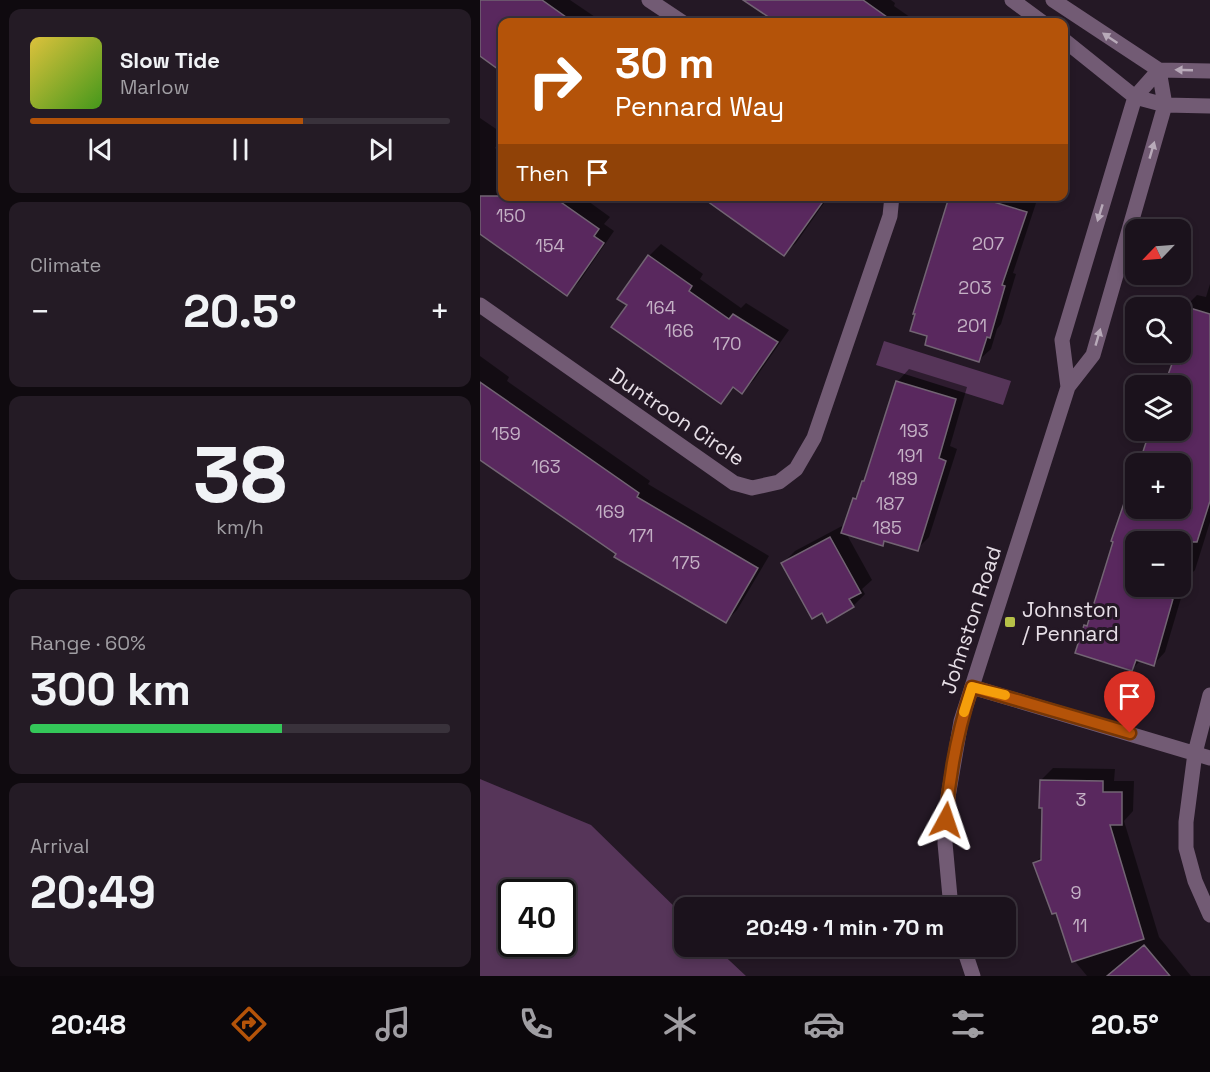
<!DOCTYPE html>
<meta charset="utf-8">
<style>
:root{--surface:#1b121c;--page:#241b25;--text:#f1f3f6;--muted:#a09ea3;--line:#39323b;--accent:#b45309}
body{margin:0;font-family:"Space Grotesk",sans-serif;background:var(--page);color:var(--text);height:100vh;display:flex;flex-direction:column;font-size:22px;white-space:nowrap}
*{box-sizing:border-box;margin:0}
p{font-size:20px;color:var(--muted)}
.icon{flex:none;width:33px;height:33px;fill:none;stroke:currentColor;stroke-width:2;stroke-linecap:round;stroke-linejoin:round}
.map{position:relative;flex:1;overflow:hidden}
.panel{display:flex;flex-direction:column;gap:9px;padding:9px;background:#0f0a0f;width:480px}
.panel>*{flex:none}
.hud{position:absolute;left:18px;top:18px;width:570px;height:183px;border-radius:12px;box-shadow:0 3px 9px #0003,0 0 0 2px var(--line);background:#b45309;color:#fff;overflow:hidden}
.needle{width:39px;rotate:245deg}
.controls{position:absolute;left:645px;top:219px;display:grid;gap:12px}
.controls a{display:grid;place-items:center;width:66px;height:66px;border-radius:12px;background:var(--surface);box-shadow:0 3px 9px #0003,0 0 0 2px var(--line);font-size:30px}
.speed{position:absolute;left:18px;top:879px;display:flex;gap:12px;font-size:30px;font-weight:700;text-align:center}
.speed>*{display:grid;place-content:center;width:78px;height:78px;border-radius:50%;background:var(--surface);box-shadow:0 3px 9px #0003,0 0 0 2px var(--line);line-height:1}
.speed .limit{border:3px solid #111;border-radius:9px;background:#fff;color:#111}
.pin{position:absolute;display:grid;place-items:center;width:51px;height:51px;color:#fff;margin:-62px -26px;border-radius:50% 50% 50% 0;rotate:-45deg;box-shadow:0 0 6px #0007}
.pin .icon{rotate:45deg}
.me{position:absolute;width:66px;margin:-33px;rotate:5deg;stroke-linejoin:round;filter:drop-shadow(0 0 4px #0008)}
.turn{display:flex;align-items:center;gap:21px;height:126px;padding:0 18px;font-size:27px}
.turn .icon{width:78px;height:78px;stroke-width:2.5}
.turn b{display:block;font-size:42px;line-height:51px}
.then{display:flex;align-items:center;height:57px;padding:0 18px;background:#0003;gap:12px;font-size:22px}
.big{font-size:45px;font-weight:700;line-height:1.1}
.panel .widget{flex:1;display:flex;flex-direction:column;justify-content:center;gap:9px;min-width:0;padding:0 21px;border-radius:12px;background:var(--page)}
.panel .dial{align-items:center;gap:0}
.dial b{font-size:78px;line-height:1}
.song{display:flex;align-items:center;gap:18px}
.cover{width:72px;height:72px;border-radius:9px;background:linear-gradient(135deg,hsl(50 70% 55%),hsl(100 70% 35%))}
.played{height:6px;border-radius:3px;background:linear-gradient(90deg,var(--accent) 65%,var(--line) 65%)}
.keys{display:flex;justify-content:space-around;direction:ltr}
.heat{display:flex;justify-content:space-between;align-items:center;font-size:33px;direction:ltr}
.charge{height:9px;border-radius:4px;background:linear-gradient(90deg,#34c759 60%,var(--line) 0)}
.trip{position:absolute;left:194px;top:897px;width:342px;height:60px;border-radius:12px;background:var(--surface);box-shadow:0 3px 9px #0003,0 0 0 2px var(--line);font-weight:700;line-height:60px;text-align:center}
.menu{display:flex;height:96px;justify-content:space-around;align-items:center;background:#0b070b;color:var(--muted)}
.menu .icon{width:42px;height:42px}
.menu .current{color:var(--accent)}
.menu b{font-size:27px;color:var(--text)}
main{display:flex;flex:1;min-height:0}
.map>svg:first-child{display:block}
.green{fill:#563559;fill-rule:evenodd}
.shadow{fill:#0007;fill-rule:evenodd}
.building{fill:#59285e;stroke:#726473;stroke-width:1.5}
.lines{fill:none;stroke-linecap:round;stroke-linejoin:round}
.minor{stroke:#725b74;stroke-width:15}
.oneway{fill:#b8aab9}
.route-casing{stroke:#753606;stroke-width:15}
.route{stroke:#b45309;stroke-width:10}
.slow{stroke:#f59e0b;stroke-width:10}
.poi-dot{fill:#b6c148;stroke:#241825;stroke-width:2}
.labels{text-anchor:middle;stroke-width:6;stroke-linejoin:round;paint-order:stroke}
.number-label{font-size:18px;fill:#c4b1c5}
.street-label{font-size:21px;fill:#e7dfe7;stroke:#241825}
.poi-label{font-size:21px;fill:#e7dfe7;stroke:#241825;text-anchor:start}
</style>
<main>
<section class="panel">
<div class="widget">
<div class="song"><i class="cover"></i><div><b>Slow Tide</b><p>Marlow</p></div></div>
<div class="played"></div>
<div class="keys"><svg class="icon" aria-label="previous" viewBox="0 0 24 24"><path d="M18 5L8 12l10 7zM5 5v14"/></svg><svg class="icon" aria-label="pause" viewBox="0 0 24 24"><path d="M8 5v14M16 5v14"/></svg><svg class="icon" aria-label="next" viewBox="0 0 24 24"><path d="M6 5l10 7-10 7zM19 5v14"/></svg></div>
</div>
<div class="widget"><p>Climate</p>
<div class="heat"><a>−</a><b class="big">20.5°</b><a>+</a></div>
</div>
<div class="widget dial"><b>38</b><p>km/h</p></div>
<div class="widget"><p>Range · 60%</p><b class="big">300 km</b><div class="charge"></div></div>
<div class="widget"><p>Arrival</p><b class="big">20:49</b></div>
</section>
<div class="map">
<svg width="730" height="976" viewBox="0 0 730 976">
<rect width="100%" height="100%" fill="#241825"/>
<path class="green" d="M404,341L531,381L523,405L396,365Z
M0,779L111,825L204,916V946L235,947L266,976H0ZM32,892H82V944H32Z"/>
<path class="shadow" d="M0,0H90L121,21L22,22V70L0,54Z
M264,0H411L415,3L414,6L437,22H297Z
M0,118L22,133V138L15,148L22,153V196H101L130,217L124,224L134,231L99,282L87,294L0,206Z
M222,196H349L316,243L304,254Z
M471,196H546L557,200L533,273L536,274L521,324L517,329L511,349L499,360L449,335L435,313Z
M181,244L223,274L220,279L261,308L266,303L309,330L274,380L262,392L255,387L240,402L149,304L169,256Z
M730,284V522L715,570L707,578L685,652L674,664L661,660L652,669L606,626L610,622L656,467V508H700V464H659L700,430V386H684L697,352H700V322L705,307L717,295L726,297ZM656,542H700V586H656Z
M0,356L29,377L27,381L170,481L168,484L289,556L257,610L246,621L138,554L0,458Z
M429,369L487,387L470,446L477,449L449,537L437,549L407,540L402,544L366,533L392,580L382,589L385,594L373,606L342,611L303,563L315,551L362,526L364,529L374,498L379,493L383,481L388,477L418,381Z
M573,768L635,769L634,781H654L653,811L644,821L679,937L711,976H607L593,959L577,911L555,863L562,856L563,806L561,780Z"/>
<path class="building" d="M0,0H62L93,22H22V72L0,56Z
M263,0H383L414,22H296Z
M0,196H72L119,229L114,236L124,243L87,296L0,234Z
M220,196H347L304,256Z
M469,197H497L547,212L522,285L525,286L510,338L507,337L499,362L445,345L447,336L430,331L435,314H433Z
M168,255L212,286L209,291L249,319L253,314L298,342L262,394L253,387L241,404L131,327L147,305L137,299Z
M700,305L730,314V501L717,542H656V587L693,599L674,666L656,660L652,671L595,653L604,625L607,626L633,542L631,541L650,486L656,487V508H700V464H659L670,430H700V386H684L693,361L700,364Z
M416,381L476,399L459,458L466,461L438,551L404,541L403,546L361,533L373,498L376,499L382,481H384Z
M0,382L159,493L157,497L278,568L246,623L134,557L136,554L0,460Z
M350,537L381,593L369,599L374,607L347,623L342,613L332,619L301,563Z
M560,780L623,781V792H642V825H630L664,939L592,962L576,913L572,914L553,863L561,860L562,808H559Z
M664,945L690,976H627Z"/>
<g class="lines">
<path class="minor" d="M169,0L202,22
M532,0L562,22
M584,40L655,97L685,105L730,106
M679,70L730,71
M0,305L254,483L272,488L299,482L316,469L334,438L410,216L412,196
M588,387L582,340L655,97L679,70
M492,687L730,758
M730,695L715,753L706,822V848L715,881L730,915
M471,908L465,843L468,797L481,721L588,387L613,355L685,105L679,70L573,0
M483,946L493,976"/>
</g>
<defs><path id="oneway-solid" d="M-6-.8H1V-3.2L6.5 0L1 3.2V.8H-6Z" transform="scale(1.5)"/></defs>
<g class="oneway">
<use href="#oneway-solid" transform="translate(630 38) rotate(-146)"/>
<use href="#oneway-solid" transform="translate(704 70) rotate(-178)"/>
<use href="#oneway-solid" transform="translate(672 150) rotate(-74)"/>
<use href="#oneway-solid" transform="translate(620 213) rotate(107)"/>
<use href="#oneway-solid" transform="translate(618 337) rotate(-74)"/>
</g>
<g class="lines">
<defs>
<path id="route" d="M466,820C469,775 478,730 492,687L650,733"/>
</defs>
<use href="#route" class="route-casing"/>
<use href="#route" class="route"/>
<path class="slow" d="M484,712L492,687L525,695"/>
</g>
<rect class="poi-dot" x="524" y="616" width="12" height="12" rx="3"/>
<g class="labels">
<g class="number-label">
<text x="31" y="222">150</text>
<text x="508" y="250">207</text>
<text x="70" y="252">154</text>
<text x="495" y="294">203</text>
<text x="181" y="314">164</text>
<text x="492" y="332">201</text>
<text x="199" y="337">166</text>
<text x="247" y="350">170</text>
<text x="434" y="437">193</text>
<text x="26" y="440">159</text>
<text x="430" y="462">191</text>
<text x="66" y="473">163</text>
<text x="423" y="485">189</text>
<text x="410" y="510">187</text>
<text x="130" y="518">169</text>
<text x="407" y="534">185</text>
<text x="161" y="542">171</text>
<text x="206" y="569">175</text>
<text x="601" y="806">3</text>
<text x="596" y="899">9</text>
<text x="600" y="932">11</text>
</g>
<g class="street-label">
<text transform="translate(197 417) rotate(34)" y="7">Duntroon Circle</text>
<text transform="translate(491 620) rotate(-72)" y="7">Johnston Road</text>
</g>
<g class="poi-label">
<text x="542" y="617">Johnston<tspan x="542" dy="24">/ Pennard</tspan></text>
</g>
</g>
</svg>
<div class="controls">
<a><svg class="needle" viewBox="-14 -14 28 28"><path d="M0-13l5 13h-10z" fill="#e53935"/><path d="M0 13l5-13h-10z" fill="#a09ea3"/></svg></a>
<a><svg class="icon" aria-label="search" viewBox="0 0 24 24"><circle cx="10" cy="10" r="6"/><path d="M15 15l6 6"/></svg></a>
<a><svg class="icon" aria-label="layers" viewBox="0 0 24 24"><path d="M12 4l9 5-9 5-9-5zM3 14l9 5 9-5"/></svg></a>
<a>+</a>
<a>−</a>
</div>
<div class="speed"><div class="limit">40</div></div>
<div class="pin" style="left:650px;top:733px;background:#d93025"><svg class="icon" aria-label="arrive" viewBox="0 0 24 24"><path d="M6 21V4h12l-3 4 3 4H6"/></svg></div>
<svg class="me" style="left:466px;top:820px" viewBox="-20 -20 40 40"><path d="M0-17L14 15 0 8-14 15z" fill="#b45309" stroke="#fff" stroke-width="4"/></svg>
<div class="trip">20:49 · 1 min · 70 m</div>
<div class="hud">
<div class="turn"><svg class="icon" aria-label="right" viewBox="0 0 24 24"><path d="M7 20v-9h11M14 6l5 5-5 5"/></svg><div><b>30 m</b>Pennard Way</div></div>
<div class="then">Then<svg class="icon" aria-label="arrive" viewBox="0 0 24 24"><path d="M6 21V4h12l-3 4 3 4H6"/></svg></div>
</div>
</div>
</main>
<nav class="menu">
<b>20:48</b>
<svg class="icon current" aria-label="directions" viewBox="0 0 24 24"><path d="M12 3l9 9-9 9-9-9zM9 14v-3h6M13 9l2 2-2 2"/></svg>
<svg class="icon" aria-label="music" viewBox="0 0 24 24"><path d="M9 18V5l10-2v13"/><circle cx="6" cy="18" r="3"/><circle cx="16" cy="16" r="3"/></svg>
<svg class="icon" aria-label="phone" viewBox="0 0 24 24"><path d="M5 4h4l2 5-3 2q2 4 5 5l2-3 5 2v4C11 20 4 13 5 4z"/></svg>
<svg class="icon" aria-label="climate" viewBox="0 0 24 24"><path d="M12 3v18M4 7l16 10M4 17L20 7"/></svg>
<svg class="icon" aria-label="car" viewBox="0 0 24 24"><path d="M5 17H2v-5l4-1 3-4h7l3 4 3 1v5h-3M9 17h6M6 11h13"/><circle cx="7" cy="17" r="2"/><circle cx="17" cy="17" r="2"/></svg>
<svg class="icon" aria-label="filters" viewBox="0 0 24 24"><path d="M4 7h16M4 17h16"/><circle cx="9" cy="7" r="2"/><circle cx="15" cy="17" r="2"/></svg>
<b>20.5°</b>
</nav>
